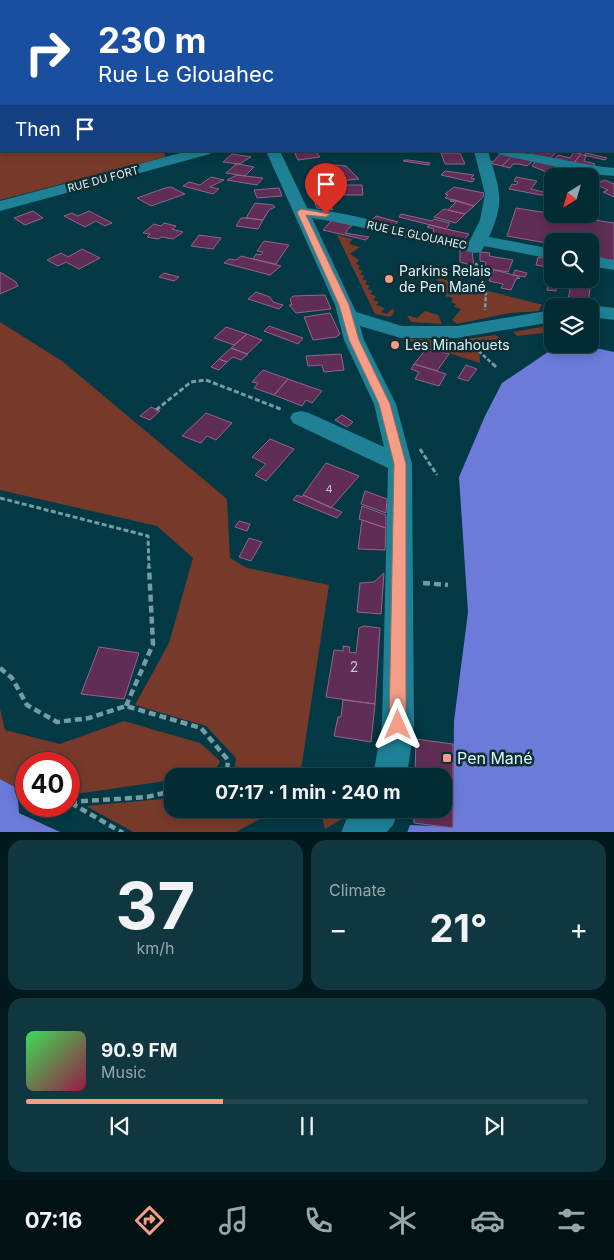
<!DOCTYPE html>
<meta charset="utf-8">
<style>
:root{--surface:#022b33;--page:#10373f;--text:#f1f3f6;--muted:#96a7ac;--line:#23474e;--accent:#f49e88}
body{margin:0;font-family:Inter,sans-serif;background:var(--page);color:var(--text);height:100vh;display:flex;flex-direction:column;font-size:19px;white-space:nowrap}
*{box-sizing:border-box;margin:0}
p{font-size:16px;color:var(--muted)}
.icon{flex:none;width:28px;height:28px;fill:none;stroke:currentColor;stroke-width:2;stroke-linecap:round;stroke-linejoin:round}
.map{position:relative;height:832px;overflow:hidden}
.details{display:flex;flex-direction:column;gap:8px;padding:8px;background:#01181c;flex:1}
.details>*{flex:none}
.top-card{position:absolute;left:0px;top:0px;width:615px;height:152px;box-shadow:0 2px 12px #0003,0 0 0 1px var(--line);background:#1a4fa0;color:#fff;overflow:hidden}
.needle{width:32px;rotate:217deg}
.buttons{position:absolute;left:544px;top:168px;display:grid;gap:10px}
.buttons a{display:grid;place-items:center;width:55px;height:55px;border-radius:10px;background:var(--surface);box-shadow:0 2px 12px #0003,0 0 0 1px var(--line);font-size:25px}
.speed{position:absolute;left:15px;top:752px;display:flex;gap:10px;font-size:25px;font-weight:700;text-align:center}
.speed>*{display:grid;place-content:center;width:65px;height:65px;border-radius:50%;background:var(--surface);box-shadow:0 2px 12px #0003,0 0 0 1px var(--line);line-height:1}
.speed .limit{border:8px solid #d22;background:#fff;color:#111}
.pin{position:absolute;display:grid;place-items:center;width:42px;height:42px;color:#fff;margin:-51px -21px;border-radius:50% 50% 50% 0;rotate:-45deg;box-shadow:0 0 5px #0007}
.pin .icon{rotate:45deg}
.me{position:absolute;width:55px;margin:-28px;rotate:0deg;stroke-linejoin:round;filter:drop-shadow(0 0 4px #0008)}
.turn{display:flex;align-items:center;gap:18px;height:105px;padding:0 15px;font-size:22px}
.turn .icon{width:65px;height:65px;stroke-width:2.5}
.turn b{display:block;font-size:35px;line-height:42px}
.then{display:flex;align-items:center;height:48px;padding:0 15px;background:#0003;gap:10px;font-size:19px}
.big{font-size:38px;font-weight:700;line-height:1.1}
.details .card{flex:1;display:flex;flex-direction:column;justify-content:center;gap:8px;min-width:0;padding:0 18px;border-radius:15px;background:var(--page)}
.details .dial{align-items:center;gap:0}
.dial b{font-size:65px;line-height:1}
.song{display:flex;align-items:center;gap:15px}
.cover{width:60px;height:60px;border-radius:8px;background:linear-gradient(135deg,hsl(130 70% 55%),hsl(340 70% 35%))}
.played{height:5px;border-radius:2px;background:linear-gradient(90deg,var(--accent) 35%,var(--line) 35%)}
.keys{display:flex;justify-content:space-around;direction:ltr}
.heat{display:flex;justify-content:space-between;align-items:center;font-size:28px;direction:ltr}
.details .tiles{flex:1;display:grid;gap:8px;grid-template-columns:1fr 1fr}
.card:last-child{grid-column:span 2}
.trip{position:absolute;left:164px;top:768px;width:288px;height:50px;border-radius:15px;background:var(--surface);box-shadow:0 2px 12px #0003,0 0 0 1px var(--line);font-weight:700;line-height:50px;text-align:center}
.dock{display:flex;height:80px;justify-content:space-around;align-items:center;background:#011114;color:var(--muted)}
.dock .icon{width:35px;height:35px}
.dock .active{color:var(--accent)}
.dock b{font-size:22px;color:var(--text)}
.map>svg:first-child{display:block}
.green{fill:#773a2a}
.water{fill:#6c7ada}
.building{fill:#5f2d55;stroke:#98628c}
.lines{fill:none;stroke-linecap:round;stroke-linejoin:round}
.path-far2{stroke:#759ca4;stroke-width:2.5;stroke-dasharray:4 2;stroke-linecap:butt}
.path-far1{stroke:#759ca4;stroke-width:3;stroke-dasharray:5 2.5;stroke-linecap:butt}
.path{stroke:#759ca4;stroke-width:4.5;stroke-dasharray:7 4;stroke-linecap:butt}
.minor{fill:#1e8196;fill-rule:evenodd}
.route{fill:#f49e88;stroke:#9f6758}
.poi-dot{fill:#f49e88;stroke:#102d33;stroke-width:2}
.labels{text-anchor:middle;stroke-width:5;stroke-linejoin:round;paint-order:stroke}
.far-street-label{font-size:11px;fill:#ddf6fc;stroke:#102d33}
.number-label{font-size:11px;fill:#bec4d2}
.poi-label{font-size:14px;fill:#ddf6fc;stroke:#102d33;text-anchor:start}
.near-number-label{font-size:14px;fill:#bec4d2}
.near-poi-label{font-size:16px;fill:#ddf6fc;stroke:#102d33;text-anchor:start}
</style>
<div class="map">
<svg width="614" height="833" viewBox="0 0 614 833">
<rect width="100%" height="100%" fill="#023944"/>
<path class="green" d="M0,116L1,151H164L165,157L0,200Z
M337,235L353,239L349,244L360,247L350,254L359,260L356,264L360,266L358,269L363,271L360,274L365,276L362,279L367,281L365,284L370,286L367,289L373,291L370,294L376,296L373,300L379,302L376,305L385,308L381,312L387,314L393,308L394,313L390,317L375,314Z
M438,278L539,304H542L539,311L510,313L457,324L452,320L461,309L454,307L456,304L451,302L453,298L445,296L448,292L443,291L445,287L440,286L442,283L437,281Z
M425,311L438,315L442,324L411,322L407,315L417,318Z
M0,322L62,361L227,499L230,558L247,568L329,585L300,776H233L236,758L206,726L135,705L169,643L193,558L157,526L0,490Z
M552,325V332L517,336L513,332Z
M495,335L503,340L479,351L480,363L401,338L452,341Z
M0,709L5,730L60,744L124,721L200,743L220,761L215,772L199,776H172V780L69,795V764H26V792L0,779Z
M172,798V809H278L236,832L135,833L86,806Z
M320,809H359L325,829Z"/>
<path class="water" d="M582,345L614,352V832L407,833L410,825L453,827L454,721L468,612L459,477L485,416L502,383L548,352Z
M0,779L17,788L19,813L60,832H0Z"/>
<path class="building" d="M294,151H315L320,157L298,160Z
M533,151L548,153L557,151L550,159L530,155Z
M574,152L581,154L573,164L554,160L558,155L570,158Z
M441,153H460L465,164H445Z
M501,153L512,156L502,166L489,163V161L493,162Z
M586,153L607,158L605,160L584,155Z
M232,154L251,157L239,164L223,162Z
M581,154L586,156L584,161L595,164L592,168L573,164Z
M512,156L534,160L527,166L519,164H513L510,168L502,166Z
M405,160H408L430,163L429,165L403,161Z
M536,161L558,165L551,174L532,166Z
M236,164H239L254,167L245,176L226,173Z
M337,165L346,166L359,179L340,181L327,166Z
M558,165L577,170L573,175L553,170Z
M445,171L474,175L471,178L475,179L472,182L441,175Z
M237,175L245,176L263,178L257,185L227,180Z
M211,177L224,180L210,187L219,189L213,194L183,186L189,182L200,185Z
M516,177L537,181L531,189L552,194V197L509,189L512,184L516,185L518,182L514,181Z
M605,180L614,184V197L603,192L608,190L595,184Z
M343,185H362L363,195H344Z
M171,187L185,194L151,206L137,198L165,188Z
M454,187L484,193L483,197L474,206L445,198L448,195L445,194Z
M279,188L282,196L257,198L254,190Z
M325,195L333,210L317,208L312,196Z
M452,199L474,206L465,214L448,210L456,202L450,201Z
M255,203L273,205L275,207L269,210L263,220L246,218Z
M516,208L614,223V262L598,257L599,251L590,249V241H552V244L507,236Z
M444,209L448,210L465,214L456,223L434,217Z
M33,211L43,218L25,225L14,218Z
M89,211L112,223L105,226L96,221L85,227L64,216L72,213L78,216Z
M401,214L432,221L434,219L450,223L446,229L399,217Z
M376,216L398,222L394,226L371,221Z
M241,218H246L263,220L258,229L236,226Z
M332,220L352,225L345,233L369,237L366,240L323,230Z
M164,223L176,226L172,229L183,232L173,239L162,237L158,239L152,238L147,237L150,234L143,233L154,224L161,226Z
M430,225L446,229L469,234L464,240L433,233L434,229L427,227Z
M199,235L221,238L213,249L191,246Z
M264,241L289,245L276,264L253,259L256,254L261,255L263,252L257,251Z
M82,249L100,258L79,269L66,262L58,266L47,260L61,253L68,257Z
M460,249L472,251L474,266L460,262Z
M480,252L490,253L489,256L513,260L508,272L485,268L486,262L480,261Z
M241,256L281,266L270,275L224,263L229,259L236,260Z
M538,257L552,260V268L536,265Z
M590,266H593L588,304L568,300L572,279H590Z
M494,270L518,276L517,278H520L516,279L511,290L501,288L503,284L489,281Z
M515,270L527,273L525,277L513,275Z
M0,272L16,282L18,286L0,294Z
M164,273L179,277L174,281L159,277Z
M549,282L558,284L556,291L547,290Z
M256,292L270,297L273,302L283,305L279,309L248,299Z
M325,295L331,309L296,313L289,305H292L290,299L293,296Z
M330,313L340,334L336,337L313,340L304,317Z
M269,326L303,338L298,344L264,331Z
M226,327L247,334L234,345L214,338Z
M247,334L262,340L247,354L231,348Z
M231,348L247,354H248L241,360L233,357L227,362L219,359Z
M427,348L449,354L437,371L414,364Z
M341,354L344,370L324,372L322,365L308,366L306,356Z
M219,359L227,362L219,370L211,367Z
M414,364L437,371L446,374L439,386L415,379L419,372L411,369Z
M466,365L477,369L468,381L458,378Z
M263,370L288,379L274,395L254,388L258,383L252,382Z
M288,379L322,391L312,403L306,400L302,406L274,395Z
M151,407L160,411L150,420L140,416Z
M206,413L232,423L216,440L207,436L201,443L182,436Z
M342,415L353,422L347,427L335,420Z
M270,439L294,449L266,481L255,475L266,464L252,457Z
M326,463L359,476L331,508L303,495Z
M365,491L387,499L386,513L361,504Z
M297,495L302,497L303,495L342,512L337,518L293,500Z
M362,506L386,515V528L359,519Z
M362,520L386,528L385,550L358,549Z
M239,521L250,524L247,531L235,527Z
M249,538L262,542L251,561L239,557Z
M384,573L381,614L357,612L360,583L374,582Z
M364,626L380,628L375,704L326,697L334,650L343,651V646L350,647L349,652L356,653L359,628Z
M99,647L139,653L124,699L81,694Z
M343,700L375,704L371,742L334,736L338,717H341Z
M416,739L453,744V828L414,823V809H442V776H415Z"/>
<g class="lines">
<path class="path-far2" d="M476,263L486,291L485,310
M474,347L494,365"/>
<path class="path-far1" d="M493,364L496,367
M156,410L191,382L206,380L283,410
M420,449L437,475
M0,498L148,536L149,568"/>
<path class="path" d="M423,583L448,585
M0,668L12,678L27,705L57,722L89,718L126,706L201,728L228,760L227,771L223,776
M126,706L153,644L149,567
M70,802L147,797L172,791
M71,803L123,833"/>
<path class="minor" d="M162,0H172V1H162Z
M216,0H232L233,1H217Z
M271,0H281V1H271Z
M303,0H320L321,1H304Z
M390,0H401L402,1H391Z
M544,0H555L556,1H545Z
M0,108H1V116H0Z
M188,151H212L210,154L0,211V201Z
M266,151H280L307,208C362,215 415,232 469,242L480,220L485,194L474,151H488C499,189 506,199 489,237L552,249V259L484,246L481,252L475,253C420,243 367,226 312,218L356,312L402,326H457L552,310V322L457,338H401L360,326L364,340L396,404L412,464L414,725L407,776H373L382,725L388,468L293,423L290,418L293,413L301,411L309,413L384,447L374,404L344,340L335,305Z
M494,151C535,151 573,164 614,168V176L591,174L501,155Z
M590,256L614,260V270L590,266Z
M590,305L614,308V320L590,317V306H586Z
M359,809H399L393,825L386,833H341L346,820Z"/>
</g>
<path class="route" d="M301,209L330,214L326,217L306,215L349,305L359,340L390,404L406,464V725L403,730L398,733L392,730L389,725L394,464L379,404L349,340L339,305L297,212Z"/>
<g class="poi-dot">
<circle cx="389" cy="279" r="5"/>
<circle cx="395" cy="345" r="5"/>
<rect x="442" y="753" width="10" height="10" rx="2.5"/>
</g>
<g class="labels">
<g class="far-street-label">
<text transform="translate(103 179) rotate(-15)" y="4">RUE DU FORT</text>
<text transform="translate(417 235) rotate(12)" y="4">RUE LE GLOUAHEC</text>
</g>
<g class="number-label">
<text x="329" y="493">4</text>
</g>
<g class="poi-label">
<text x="399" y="276">Parkins Relais<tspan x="399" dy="16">de Pen Mané</tspan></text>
<text x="405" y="350">Les Minahouets</text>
</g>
<g class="near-number-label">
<text x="354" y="672">2</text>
</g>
<g class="near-poi-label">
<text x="457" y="764">Pen Mané</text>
</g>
</g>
</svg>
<div class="buttons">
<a><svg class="needle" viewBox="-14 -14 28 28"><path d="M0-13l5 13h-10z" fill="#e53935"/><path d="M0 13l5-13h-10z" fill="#96a7ac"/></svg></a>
<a><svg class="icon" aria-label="search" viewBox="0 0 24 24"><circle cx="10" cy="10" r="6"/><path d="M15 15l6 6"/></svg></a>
<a><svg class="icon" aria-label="layers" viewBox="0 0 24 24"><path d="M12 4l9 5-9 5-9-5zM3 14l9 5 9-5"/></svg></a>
</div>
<div class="speed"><div class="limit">40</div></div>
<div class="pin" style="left:326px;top:214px;background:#d93025"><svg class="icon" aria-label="arrive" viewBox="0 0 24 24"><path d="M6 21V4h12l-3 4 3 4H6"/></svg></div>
<svg class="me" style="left:398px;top:725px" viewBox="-20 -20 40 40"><path d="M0-17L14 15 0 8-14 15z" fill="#f49e88" stroke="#fff" stroke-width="4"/></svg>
<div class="trip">07:17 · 1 min · 240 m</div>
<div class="top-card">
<div class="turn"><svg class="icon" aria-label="right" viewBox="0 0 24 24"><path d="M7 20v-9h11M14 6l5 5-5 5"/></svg><div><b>230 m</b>Rue Le Glouahec</div></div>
<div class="then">Then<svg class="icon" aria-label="arrive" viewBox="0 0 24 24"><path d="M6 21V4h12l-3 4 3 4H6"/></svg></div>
</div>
</div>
<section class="details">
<div class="tiles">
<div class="card dial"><b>37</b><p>km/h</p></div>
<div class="card"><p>Climate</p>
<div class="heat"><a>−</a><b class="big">21°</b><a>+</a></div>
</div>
<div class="card">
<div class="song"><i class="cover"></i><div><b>90.9 FM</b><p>Music</p></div></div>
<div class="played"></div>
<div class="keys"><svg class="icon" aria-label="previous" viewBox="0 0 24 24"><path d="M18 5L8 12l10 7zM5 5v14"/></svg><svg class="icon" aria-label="pause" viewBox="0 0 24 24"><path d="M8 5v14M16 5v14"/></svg><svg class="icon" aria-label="next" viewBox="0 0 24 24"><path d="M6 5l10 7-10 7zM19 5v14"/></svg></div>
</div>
</div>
</section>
<nav class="dock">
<b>07:16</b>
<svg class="icon active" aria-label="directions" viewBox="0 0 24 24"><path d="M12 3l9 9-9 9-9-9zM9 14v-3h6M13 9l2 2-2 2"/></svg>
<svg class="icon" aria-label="music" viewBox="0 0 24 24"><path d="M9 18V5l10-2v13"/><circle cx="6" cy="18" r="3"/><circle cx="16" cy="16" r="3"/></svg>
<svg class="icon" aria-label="phone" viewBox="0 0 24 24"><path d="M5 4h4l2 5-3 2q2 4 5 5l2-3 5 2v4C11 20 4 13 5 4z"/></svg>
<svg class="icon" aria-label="climate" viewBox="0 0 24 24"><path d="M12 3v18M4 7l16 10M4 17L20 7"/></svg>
<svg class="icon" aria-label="car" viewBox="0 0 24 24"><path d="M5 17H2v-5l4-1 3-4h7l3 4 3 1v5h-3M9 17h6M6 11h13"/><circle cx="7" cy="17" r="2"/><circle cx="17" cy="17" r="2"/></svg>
<svg class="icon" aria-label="filters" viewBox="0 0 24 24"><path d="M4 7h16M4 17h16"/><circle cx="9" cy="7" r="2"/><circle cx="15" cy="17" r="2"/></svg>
</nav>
